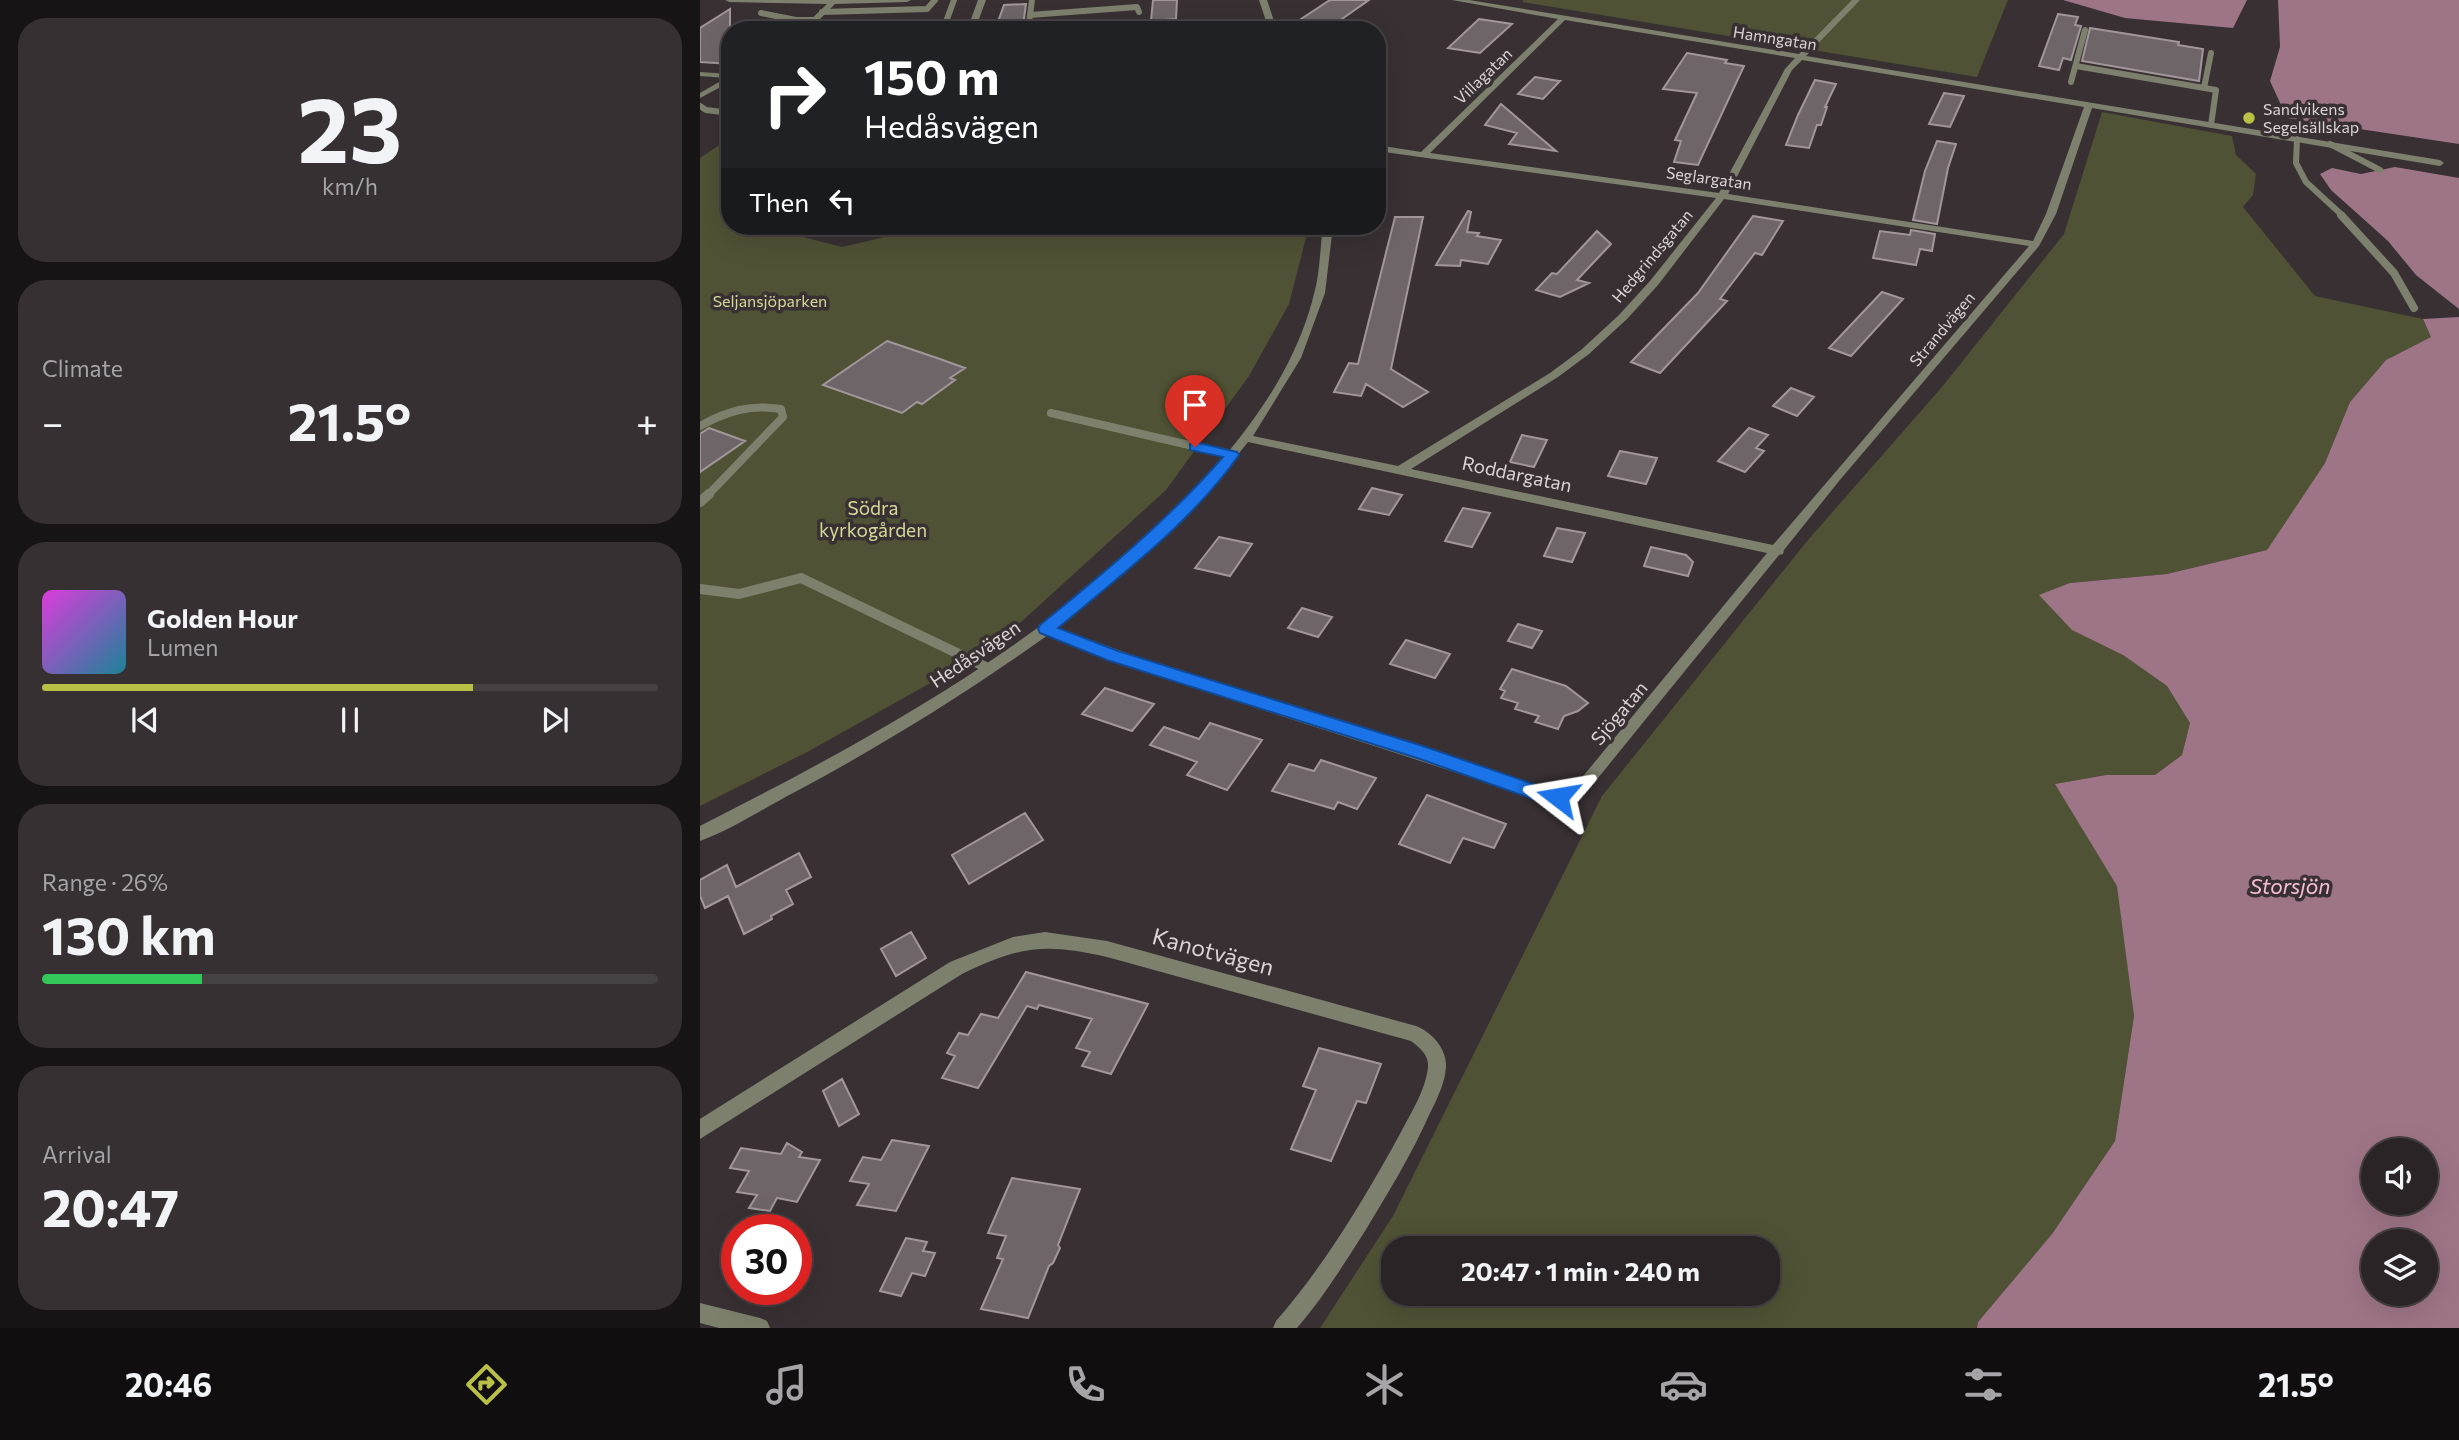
<!DOCTYPE html>
<meta charset="utf-8">
<style>
:root{--surface:#2a2426;--page:#363032;--text:#f1f3f6;--muted:#a5a4a7;--line:#464143;--accent:#b9c046}
body{margin:0;font-family:Commissioner,sans-serif;background:var(--page);color:var(--text);height:100vh;display:flex;flex-direction:column;font-size:26px;white-space:nowrap}
*{box-sizing:border-box;margin:0}
p{font-size:23px;color:var(--muted)}
.icon{flex:none;width:38px;height:38px;fill:none;stroke:currentColor;stroke-width:2;stroke-linecap:round;stroke-linejoin:round}
.map{position:relative;flex:1;overflow:hidden}
.panel{display:flex;flex-direction:column;gap:18px;padding:18px;background:#171415;width:700px}
.panel>*{flex:none}
.hud{position:absolute;left:21px;top:21px;width:665px;height:214px;border-radius:28px;box-shadow:0 7px 28px #0002,0 0 0 2px var(--line);background:#202124;color:#fff;overflow:hidden}
.buttons{position:absolute;left:1661px;top:1138px;display:grid;gap:14px}
.buttons a{display:grid;place-items:center;width:77px;height:77px;border-radius:50%;background:var(--surface);box-shadow:0 7px 28px #0002,0 0 0 2px var(--line);font-size:35px}
.speed{position:absolute;left:21px;top:1214px;display:flex;gap:14px;font-size:35px;font-weight:700;text-align:center}
.speed>*{display:grid;place-content:center;width:91px;height:91px;border-radius:50%;background:var(--surface);box-shadow:0 7px 28px #0002,0 0 0 2px var(--line);line-height:1}
.speed .limit{border:10px solid #d22;background:#fff;color:#111}
.pin{position:absolute;display:grid;place-items:center;width:60px;height:60px;color:#fff;margin:-72px -30px;border-radius:50% 50% 50% 0;rotate:-45deg;box-shadow:0 0 7px #0007}
.pin .icon{rotate:45deg}
.me{position:absolute;width:77px;margin:-38px;rotate:284deg;stroke-linejoin:round;filter:drop-shadow(0 0 5px #0008)}
.turn{display:flex;align-items:center;gap:24px;height:147px;padding:0 28px;font-size:32px}
.turn .icon{width:91px;height:91px;stroke-width:2.5}
.turn b{display:block;font-size:49px;line-height:60px}
.then{display:flex;align-items:center;height:66px;padding:0 28px;background:#0003;gap:14px;font-size:26px}
.big{font-size:52px;font-weight:700;line-height:1.1}
.panel .card{flex:1;display:flex;flex-direction:column;justify-content:center;gap:10px;min-width:0;padding:0 24px;border-radius:28px;background:var(--page)}
.panel .dial{align-items:center;gap:0}
.dial b{font-size:91px;line-height:1}
.song{display:flex;align-items:center;gap:21px}
.cover{width:84px;height:84px;border-radius:10px;background:linear-gradient(135deg,hsl(300 70% 55%),hsl(190 70% 35%))}
.played{height:7px;border-radius:4px;background:linear-gradient(90deg,var(--accent) 70%,var(--line) 70%)}
.keys{display:flex;justify-content:space-around;direction:ltr}
.heat{display:flex;justify-content:space-between;align-items:center;font-size:38px;direction:ltr}
.charge{height:10px;border-radius:5px;background:linear-gradient(90deg,#34c759 26%,var(--line) 0)}
.trip{position:absolute;left:681px;top:1236px;width:399px;height:70px;border-radius:28px;background:var(--surface);box-shadow:0 7px 28px #0002,0 0 0 2px var(--line);font-weight:700;line-height:70px;text-align:center}
.menu{display:flex;height:112px;justify-content:space-around;align-items:center;background:#110e0f;color:var(--muted)}
.menu .icon{width:49px;height:49px}
.menu .on{color:var(--accent)}
.menu b{font-size:32px;color:var(--text)}
main{display:flex;flex:1;min-height:0}
.map>svg:first-child{display:block}
.green{fill:#4f5234;fill-rule:evenodd}
.water{fill:#9e7587;fill-rule:evenodd}
.building{fill:#6e6569;stroke:#a1979b;stroke-width:2}
.lines{fill:none;stroke-linecap:round;stroke-linejoin:round}
.service-far2{stroke:#7e806e;stroke-width:6}
.service-far1{stroke:#7e806e;stroke-width:8}
.service{stroke:#7e806e;stroke-width:10}
.minor{fill:#7e806e;fill-rule:evenodd}
.route{fill:#1a73e8;stroke:#114b97;stroke-width:2}
.poi-dot{fill:#b9c046;stroke:#383033;stroke-width:2.5}
.labels{text-anchor:middle;stroke-width:7;stroke-linejoin:round;paint-order:stroke}
.far-street-label{font-size:16px;fill:#dad4d6;stroke:#383033}
.far-poi-label{font-size:16px;fill:#dad4d6;stroke:#383033;text-anchor:start}
.far-park-label{font-size:16px;fill:#d4da97;stroke:#383033}
.street-label{font-size:19px;fill:#dad4d6;stroke:#383033}
.park-label{font-size:19px;fill:#d4da97;stroke:#383033}
.water-label{font-size:21px;font-style:italic;fill:#f7c0d8;stroke:#383033}
.near-street-label{font-size:23px;fill:#dad4d6;stroke:#383033}
</style>
<main>
<section class="panel">
<div class="card dial"><b>23</b><p>km/h</p></div>
<div class="card"><p>Climate</p>
<div class="heat"><a>−</a><b class="big">21.5°</b><a>+</a></div>
</div>
<div class="card">
<div class="song"><i class="cover"></i><div><b>Golden Hour</b><p>Lumen</p></div></div>
<div class="played"></div>
<div class="keys"><svg class="icon" aria-label="previous" viewBox="0 0 24 24"><path d="M18 5L8 12l10 7zM5 5v14"/></svg><svg class="icon" aria-label="pause" viewBox="0 0 24 24"><path d="M8 5v14M16 5v14"/></svg><svg class="icon" aria-label="next" viewBox="0 0 24 24"><path d="M6 5l10 7-10 7zM19 5v14"/></svg></div>
</div>
<div class="card"><p>Range · 26%</p><b class="big">130 km</b><div class="charge"></div></div>
<div class="card"><p>Arrival</p><b class="big">20:47</b></div>
</section>
<div class="map">
<svg width="1759" height="1328" viewBox="0 0 1759 1328">
<rect width="100%" height="100%" fill="#383033"/>
<path class="green" d="M824,0H1308L1277,77L822,2Z
M1402,112L1532,136L1536,155L1556,174L1553,195L1543,207L1615,296L1723,319L1731,337L1686,360L1650,402L1625,463L1567,550L1467,574L1370,583L1423,655L1467,686L1490,723L1482,755L1455,775H1406L1356,784L1418,886L1434,1016L1415,1141L1352,1234L1278,1322L1277,1328H620L693,1216L902,796L1108,540L1242,387L1364,234ZM693,1248H1068V1293H693Z
M30,138V226H88L91,234L142,247L232,226H609L589,304L549,376L466,490L321,622L250,672L109,751L0,806V158Z"/>
<path class="water" d="M1363,0H1547L1533,28L1425,18Z
M1578,0H1759V144L1587,118L1570,81L1580,47Z
M1695,167L1759,178V309L1716,275L1688,241L1631,190L1620,174L1632,168L1661,174Z
M1759,317V1328H1277L1278,1322L1352,1234L1415,1141L1434,1016L1417,886L1355,784L1406,775H1455L1482,755L1490,723L1467,686L1423,655L1372,630L1339,595L1370,583L1467,574L1567,550L1625,463L1650,402L1686,360L1731,337L1723,319ZM1673,1150H1726V1202H1673ZM1673,1241H1726V1293H1673Z"/>
<path class="building" d="M453,0H477L476,19L451,21Z
M630,0H669L629,28L598,21Z
M326,4L323,26L319,30H295L304,5Z
M30,9V64L0,62V28Z
M1358,14L1378,17L1375,25L1381,26L1371,60L1363,58L1359,70L1339,66Z
M779,19L812,24L780,53L748,48Z
M1390,28L1479,42L1478,45L1503,49L1499,81L1382,61Z
M987,53L1027,60L1025,63L1044,66L998,165L974,162L981,141L975,140L997,93L963,89Z
M835,77L859,81H860L843,99L818,94Z
M1115,80L1136,84L1125,107H1127L1121,125H1117L1109,148L1086,145L1098,115Z
M1244,93L1264,96L1250,127L1229,124Z
M801,104L829,128L856,151L809,144L817,133L785,125Z
M1237,141L1256,144L1248,168L1237,224L1213,220L1225,171Z
M768,211L771,212L767,232L779,233L777,236L801,240L788,264L761,260L760,266L736,265Z
M1053,216L1083,221L1062,255L1055,253L1020,299L1027,301L960,373L931,362L998,293Z
M695,217H723L691,369L728,392L703,407L666,384L661,396L634,392L649,363L658,364Z
M1211,230L1235,234L1232,251L1220,249L1216,265L1173,258L1180,231L1210,235Z
M897,231L911,244L877,280L889,283L860,297L836,290L852,273L857,274Z
M1182,292L1203,299L1151,356L1129,348Z
M187,341L237,358L265,368L250,378L255,380L222,404L217,402L202,413L123,385Z
M1091,388L1114,397L1097,416L1073,406Z
M9,428L45,441L0,472V434Z
M1049,428L1068,435L1056,448L1064,451L1045,472L1018,461Z
M822,435L847,440L834,467L810,462Z
M920,451L957,458L946,484L908,476Z
M672,488L702,495L689,515L659,509Z
M763,508L790,513L772,547L745,541Z
M857,528L885,533L872,562L844,556Z
M519,537L552,544L530,576L495,568Z
M951,547L986,555L993,562L988,576L944,566Z
M602,608L632,617L618,637L588,628Z
M818,624L842,631L832,648L808,641Z
M706,640L750,654L735,678L690,664Z
M812,669L866,686L888,703L878,711L864,716L858,729L835,722L839,716L815,709L818,703L801,698L805,691L800,689Z
M405,688L454,704L432,731L382,714Z
M510,723L562,740L527,790L487,775L497,762L450,745L464,727L499,739Z
M621,760L676,778L657,809L638,802L634,809L572,791L589,764L614,771Z
M727,795L806,824L794,848L763,838L750,863L699,844Z
M325,813L343,840L269,884L252,855Z
M99,853L111,877L86,890L93,904L71,916L72,919L44,934L28,896L5,908L0,896V880L27,865L36,887Z
M211,932L226,958L196,976L181,949Z
M326,972L448,1004L411,1074L382,1066L390,1052L376,1048L392,1019L339,1005L337,1009L327,1006L278,1088L242,1078L255,1056L247,1053L259,1033L268,1035L281,1014L298,1018Z
M619,1048L681,1064L666,1103L657,1101L631,1161L591,1149L616,1090L603,1086Z
M142,1079L159,1114L139,1126L123,1091Z
M192,1140L229,1146L196,1211L157,1205L169,1184L150,1181L163,1157L181,1160Z
M87,1143L102,1152L99,1157L120,1160L97,1202L77,1198L70,1211L49,1208L57,1195L37,1192L49,1171L30,1168L41,1148L81,1154Z
M312,1178L380,1189L358,1245L360,1248L353,1263L349,1266L328,1318L281,1309L303,1259L297,1258L306,1236L288,1233Z
M206,1238L227,1242L223,1251L235,1253L225,1276L212,1273L201,1296L180,1291Z"/>
<g class="lines">
<path class="service-far2" d="M122,12L227,9L235,0
M61,13L96,20H114
M330,15L437,7L439,12
M243,30L254,0
M328,30L332,0
M455,30H468
M1376,66L1516,90L1511,125
M1371,82L1385,30
M1504,88L1511,53
M0,106L6,110L30,113
M1597,139L1596,163L1606,182L1643,216
M1630,144L1680,170"/>
<path class="service-far1" d="M1641,215L1694,273L1714,308
M351,413L532,455
M0,426C27,411 51,404 81,409L83,417L7,496"/>
<path class="service" d="M0,502L9,494
M0,589L39,594L101,578L290,669"/>
<path class="minor" d="M25,0H211L207,2L135,4L109,30H100L127,4L29,2Z
M278,0H286L275,30H267Z
M559,0H567L577,30H569Z
M752,0H769L1099,54L1152,0H1160L1106,56L1740,160L1744,163L1740,166L1392,108L1356,214L1339,246L1139,481L1084,550L1083,554L1079,555L885,794C870,802 857,803 841,800L464,678L348,635C267,693 183,745 95,792C64,808 33,829 0,841V826C171,739 343,645 479,507C521,463 563,414 590,359C600,339 609,315 614,294C620,273 620,248 623,226H633L625,293L601,358L553,436L698,466L850,373L881,350L919,315L950,281L1016,198L677,151V145L721,152L858,19ZM865,20L1095,58L1085,69L1019,193L730,153ZM1102,60L1384,107L1346,214L1333,241L1028,194L1092,70ZM1024,199L1329,246L1073,545L711,469L858,377L889,354L927,319L958,285ZM548,442L1067,553L875,786L861,789L841,788L474,670L357,628C428,572 492,513 548,442Z
M0,72L30,74V82L0,98V93L26,78L0,76Z
M345,932L407,941L716,1026C732,1032 747,1049 746,1067C745,1083 737,1099 730,1113C712,1154 688,1193 665,1231C644,1264 623,1298 597,1328H573L576,1321C625,1265 665,1198 701,1132C711,1113 726,1089 728,1067C729,1055 720,1048 711,1041L407,957C344,943 320,946 262,974L0,1139V1119L250,962L313,937Z
M0,1303L60,1318L67,1321L70,1328H19L0,1323Z"/>
</g>
<path class="route" d="M495,442L537,452L539,455C491,523 421,575 358,628L418,651L723,746L842,787L864,792L867,797L864,802L858,804L841,802L720,759L407,660L340,633L338,629L340,625C405,572 468,520 523,457L490,450V444Z"/>
<circle class="poi-dot" cx="1549" cy="118" r="7"/>
<g class="labels">
<g class="far-street-label">
<text transform="translate(1075 38) rotate(9)" y="6">Hamngatan</text>
<text transform="translate(783 76) rotate(-44)" y="6">Villagatan</text>
<text transform="translate(1009 178) rotate(8)" y="6">Seglargatan</text>
<text transform="translate(952 256) rotate(-50)" y="6">Hedgrindsgatan</text>
<text transform="translate(1242 329) rotate(-50)" y="6">Strandvägen</text>
</g>
<g class="far-poi-label">
<text x="1563" y="115">Sandvikens<tspan x="1563" dy="18">Segelsällskap</tspan></text>
</g>
<g class="far-park-label">
<text x="70" y="307">Seljansjöparken</text>
</g>
<g class="street-label">
<text transform="translate(817 474) rotate(12)" y="7">Roddargatan</text>
<text transform="translate(275 654) rotate(-34)" y="7">Hedåsvägen</text>
<text transform="translate(919 713) rotate(-50)" y="7">Sjögatan</text>
</g>
<g class="park-label">
<text x="173" y="515">Södra<tspan x="173" dy="22">kyrkogården</tspan></text>
</g>
<g class="water-label">
<text x="1590" y="894">Storsjön</text>
</g>
<g class="near-street-label">
<text transform="translate(513 952) rotate(15)" y="8">Kanotvägen</text>
</g>
</g>
</svg>
<div class="buttons">
<a><svg class="icon" aria-label="sound" viewBox="0 0 24 24"><path d="M4 9h4l5-4v14l-5-4H4zM17 9q2 3 0 6"/></svg></a>
<a><svg class="icon" aria-label="layers" viewBox="0 0 24 24"><path d="M12 4l9 5-9 5-9-5zM3 14l9 5 9-5"/></svg></a>
</div>
<div class="speed"><div class="limit">30</div></div>
<div class="pin" style="left:495px;top:447px;background:#d93025"><svg class="icon" aria-label="arrive" viewBox="0 0 24 24"><path d="M6 21V4h12l-3 4 3 4H6"/></svg></div>
<svg class="me" style="left:858px;top:797px" viewBox="-20 -20 40 40"><path d="M0-17L14 15 0 8-14 15z" fill="#1a73e8" stroke="#fff" stroke-width="4"/></svg>
<div class="trip">20:47 · 1 min · 240 m</div>
<div class="hud">
<div class="turn"><svg class="icon" aria-label="right" viewBox="0 0 24 24"><path d="M7 20v-9h11M14 6l5 5-5 5"/></svg><div><b>150 m</b>Hedåsvägen</div></div>
<div class="then">Then<svg class="icon" aria-label="left" viewBox="0 0 24 24"><path d="M17 20v-9H6M10 6l-5 5 5 5"/></svg></div>
</div>
</div>
</main>
<nav class="menu">
<b>20:46</b>
<svg class="icon on" aria-label="directions" viewBox="0 0 24 24"><path d="M12 3l9 9-9 9-9-9zM9 14v-3h6M13 9l2 2-2 2"/></svg>
<svg class="icon" aria-label="music" viewBox="0 0 24 24"><path d="M9 18V5l10-2v13"/><circle cx="6" cy="18" r="3"/><circle cx="16" cy="16" r="3"/></svg>
<svg class="icon" aria-label="phone" viewBox="0 0 24 24"><path d="M5 4h4l2 5-3 2q2 4 5 5l2-3 5 2v4C11 20 4 13 5 4z"/></svg>
<svg class="icon" aria-label="climate" viewBox="0 0 24 24"><path d="M12 3v18M4 7l16 10M4 17L20 7"/></svg>
<svg class="icon" aria-label="car" viewBox="0 0 24 24"><path d="M5 17H2v-5l4-1 3-4h7l3 4 3 1v5h-3M9 17h6M6 11h13"/><circle cx="7" cy="17" r="2"/><circle cx="17" cy="17" r="2"/></svg>
<svg class="icon" aria-label="filters" viewBox="0 0 24 24"><path d="M4 7h16M4 17h16"/><circle cx="9" cy="7" r="2"/><circle cx="15" cy="17" r="2"/></svg>
<b>21.5°</b>
</nav>
